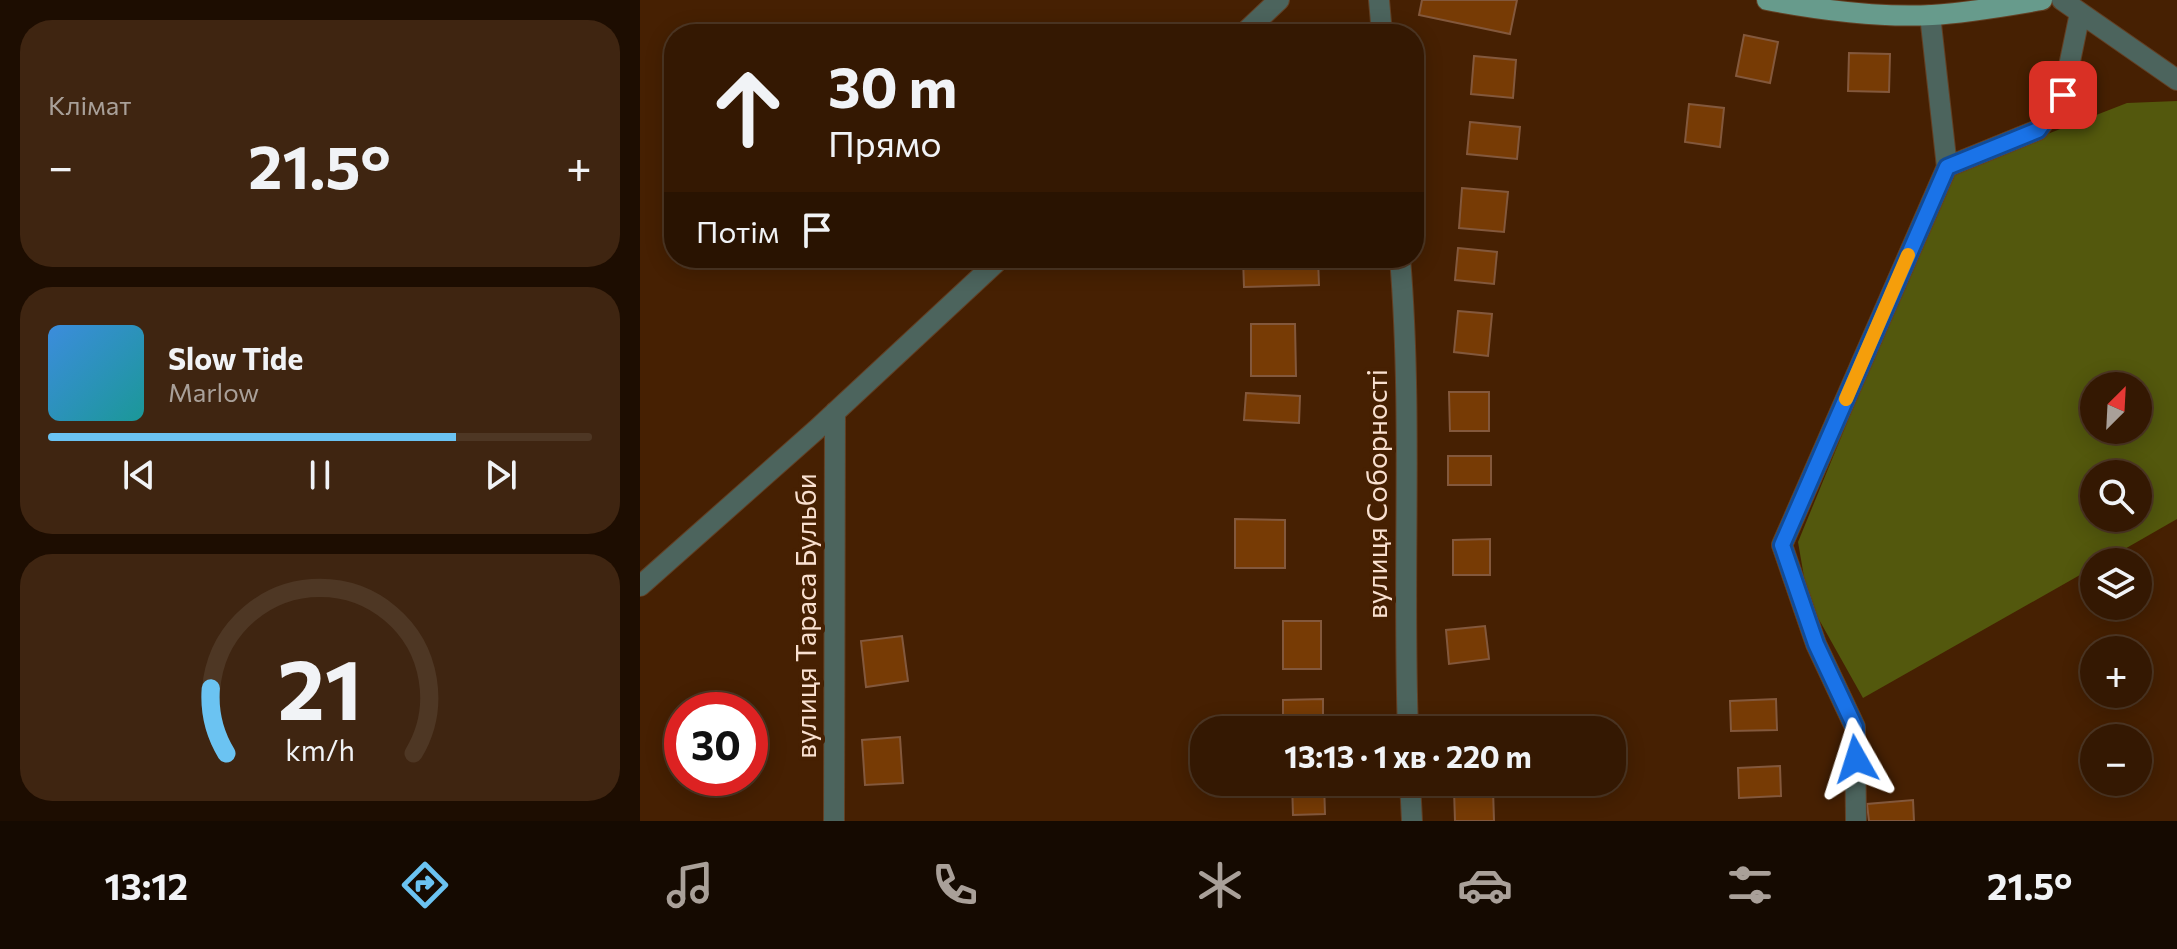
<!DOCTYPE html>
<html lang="uk">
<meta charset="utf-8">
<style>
:root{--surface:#341802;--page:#3f2511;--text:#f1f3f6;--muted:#a9a099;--line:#4e3724;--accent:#6bc3f2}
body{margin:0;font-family:Commissioner,sans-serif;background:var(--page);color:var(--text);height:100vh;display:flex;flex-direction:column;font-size:30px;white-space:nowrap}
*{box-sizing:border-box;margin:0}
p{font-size:26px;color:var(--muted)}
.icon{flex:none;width:44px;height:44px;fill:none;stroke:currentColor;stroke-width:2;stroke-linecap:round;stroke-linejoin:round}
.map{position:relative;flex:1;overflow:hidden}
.panel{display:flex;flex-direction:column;gap:20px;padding:20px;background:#1d0d01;width:640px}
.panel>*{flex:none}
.hud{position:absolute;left:24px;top:24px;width:760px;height:244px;border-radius:32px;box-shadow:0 4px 20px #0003,0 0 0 2px var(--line);background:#341802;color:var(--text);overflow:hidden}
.needle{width:52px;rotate:24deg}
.tools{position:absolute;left:1440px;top:372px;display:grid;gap:16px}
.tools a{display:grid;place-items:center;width:72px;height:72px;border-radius:50%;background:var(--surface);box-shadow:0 4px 20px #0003,0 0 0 2px var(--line);font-size:40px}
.speed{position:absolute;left:24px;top:692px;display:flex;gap:16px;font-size:40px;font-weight:700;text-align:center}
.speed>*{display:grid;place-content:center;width:104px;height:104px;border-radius:50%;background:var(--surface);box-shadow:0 4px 20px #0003,0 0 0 2px var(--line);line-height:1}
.speed .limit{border:12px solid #d22;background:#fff;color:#111}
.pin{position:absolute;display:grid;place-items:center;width:68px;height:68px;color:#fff;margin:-34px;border-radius:16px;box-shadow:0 4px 12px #0006}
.me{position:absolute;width:88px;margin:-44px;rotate:354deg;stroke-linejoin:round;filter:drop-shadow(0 0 6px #0008)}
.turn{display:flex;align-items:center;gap:28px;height:168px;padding:0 32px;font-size:36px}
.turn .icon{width:104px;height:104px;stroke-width:2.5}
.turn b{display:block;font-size:56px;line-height:68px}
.then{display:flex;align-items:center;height:76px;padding:0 32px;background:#0003;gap:16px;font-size:30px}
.big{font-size:60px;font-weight:700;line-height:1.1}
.panel .widget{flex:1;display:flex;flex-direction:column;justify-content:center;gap:12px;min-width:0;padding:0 28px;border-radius:32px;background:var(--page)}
.panel .dial{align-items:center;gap:0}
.dial svg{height:208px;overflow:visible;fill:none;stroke:var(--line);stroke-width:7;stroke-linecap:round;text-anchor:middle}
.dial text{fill:var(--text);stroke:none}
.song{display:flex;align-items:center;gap:24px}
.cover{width:96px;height:96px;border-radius:12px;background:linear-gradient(135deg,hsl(210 70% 55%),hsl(180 70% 35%))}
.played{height:8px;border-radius:4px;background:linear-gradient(90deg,var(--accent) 75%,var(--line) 75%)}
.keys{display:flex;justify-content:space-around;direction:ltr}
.heat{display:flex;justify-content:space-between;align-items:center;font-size:44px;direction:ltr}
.trip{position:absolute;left:550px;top:716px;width:436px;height:80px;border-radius:32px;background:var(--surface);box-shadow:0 4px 20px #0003,0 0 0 2px var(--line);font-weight:700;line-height:80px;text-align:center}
.tabs{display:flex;height:128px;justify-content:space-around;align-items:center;background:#150a01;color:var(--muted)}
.tabs .icon{width:56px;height:56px}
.tabs .active{color:var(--accent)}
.tabs b{font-size:36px;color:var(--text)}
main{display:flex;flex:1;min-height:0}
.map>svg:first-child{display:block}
.green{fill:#53580d;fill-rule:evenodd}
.building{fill:#773b05;stroke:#83583c;stroke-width:2}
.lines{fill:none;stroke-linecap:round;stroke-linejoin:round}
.minor-casing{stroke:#633f23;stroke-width:22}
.major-casing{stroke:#633f23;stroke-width:22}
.minor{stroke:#4c645d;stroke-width:20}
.major{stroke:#679b8c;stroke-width:20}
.route-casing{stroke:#114b97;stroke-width:20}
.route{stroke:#1a73e8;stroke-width:14}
.slow{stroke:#f59e0b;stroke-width:14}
.labels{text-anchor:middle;stroke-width:8;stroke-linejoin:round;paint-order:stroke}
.street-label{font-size:28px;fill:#f9e0d0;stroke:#462002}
</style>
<main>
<section class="panel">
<div class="widget"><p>Клімат</p>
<div class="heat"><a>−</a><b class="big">21.5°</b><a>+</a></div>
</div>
<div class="widget">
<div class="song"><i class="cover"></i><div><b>Slow Tide</b><p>Marlow</p></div></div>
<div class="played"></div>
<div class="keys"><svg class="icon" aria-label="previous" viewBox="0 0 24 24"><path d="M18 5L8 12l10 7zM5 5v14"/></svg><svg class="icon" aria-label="pause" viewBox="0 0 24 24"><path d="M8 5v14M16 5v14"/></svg><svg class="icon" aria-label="next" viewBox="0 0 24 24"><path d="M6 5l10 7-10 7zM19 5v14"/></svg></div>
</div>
<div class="widget dial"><svg viewBox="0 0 100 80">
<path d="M14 69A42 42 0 1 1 86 69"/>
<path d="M14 69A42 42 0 0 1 8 44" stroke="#6bc3f2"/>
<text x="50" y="56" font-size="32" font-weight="700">21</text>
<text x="50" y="72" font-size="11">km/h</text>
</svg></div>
</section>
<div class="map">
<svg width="1537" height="821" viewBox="0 0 1537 821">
<rect width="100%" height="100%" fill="#462002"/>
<path class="green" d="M1537,101V519L1462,562H1454V567L1223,698L1168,600L1158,542L1310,172L1487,103ZM1454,386H1498V430H1454ZM1454,474H1498V518H1454Z"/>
<path class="building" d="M782,0H877L870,34L779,15Z
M1104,35L1138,42L1130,83L1096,76Z
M1209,53L1250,54L1249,92L1208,91Z
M834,56L876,60L873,98L831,94Z
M1049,104L1084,108L1080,147L1045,142Z
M830,122L880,127L877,159L827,154Z
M822,188L868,192L864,232L819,228Z
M818,248L857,252L854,284L815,280Z
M603,258H678L679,285L604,287Z
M818,311L852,314L848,356L814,352Z
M611,324H655L656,376H611Z
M809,392H849V431H810Z
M606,393L660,396L659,423L604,420Z
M808,456H851V485H808Z
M595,519L645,520V568H595Z
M850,539V575H813V540Z
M643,621H681V669H643Z
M845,626L849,659L809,664L806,630Z
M262,636L268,681L226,687L221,641Z
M683,699V730H643V700Z
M1136,699L1137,730L1091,731L1090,701Z
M843,721L844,730H806V726Z
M260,737L263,783L225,785L222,740Z
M1140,766L1141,796L1099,798L1098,768Z
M652,782H684L685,814L653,815Z
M853,789L854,821H815L814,790Z
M1273,800L1274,821H1229L1227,804Z"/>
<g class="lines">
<defs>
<path id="minor" d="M739,0L742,34
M1422,0L1537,80
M1290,15L1307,167
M603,34L639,0
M760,258C773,415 762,573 768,730
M0,586L176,430L361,258
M770,782L772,821
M194,821L195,412
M1216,821L1215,727L1176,644L1142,545L1307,167L1398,130L1423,95L1440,13"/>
<path id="major" d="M1127,0C1180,10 1238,18 1292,15C1329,13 1366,6 1402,0"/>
</defs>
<use href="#minor" class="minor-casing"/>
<use href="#major" class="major-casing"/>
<use href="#minor" class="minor"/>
<use href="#major" class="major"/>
</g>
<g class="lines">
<defs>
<path id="route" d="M1216,759L1215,727L1176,644L1142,545L1307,167L1398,130L1423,95"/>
</defs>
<use href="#route" class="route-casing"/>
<use href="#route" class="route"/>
<path class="slow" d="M1206,399L1268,255"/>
</g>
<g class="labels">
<g class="street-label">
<text transform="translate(737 494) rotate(-90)" y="10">вулиця Соборності</text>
<text transform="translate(166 616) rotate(-90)" y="10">вулиця Тараса Бульби</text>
</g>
</g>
</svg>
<div class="tools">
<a><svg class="needle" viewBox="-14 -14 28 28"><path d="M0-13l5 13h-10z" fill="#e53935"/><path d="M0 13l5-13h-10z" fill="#a9a099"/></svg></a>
<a><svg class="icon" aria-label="search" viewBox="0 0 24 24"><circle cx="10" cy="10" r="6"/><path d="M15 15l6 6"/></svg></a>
<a><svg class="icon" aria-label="layers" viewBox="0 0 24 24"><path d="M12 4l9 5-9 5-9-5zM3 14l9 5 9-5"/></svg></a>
<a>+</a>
<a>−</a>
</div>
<div class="speed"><div class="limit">30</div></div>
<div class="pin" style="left:1423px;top:95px;background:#d93025"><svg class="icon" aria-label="arrive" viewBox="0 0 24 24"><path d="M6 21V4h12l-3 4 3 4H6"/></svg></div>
<svg class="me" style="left:1216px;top:759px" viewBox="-20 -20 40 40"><path d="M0-17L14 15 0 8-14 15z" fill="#1a73e8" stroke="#fff" stroke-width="4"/></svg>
<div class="trip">13:13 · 1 хв · 220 m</div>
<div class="hud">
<div class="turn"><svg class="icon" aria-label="ahead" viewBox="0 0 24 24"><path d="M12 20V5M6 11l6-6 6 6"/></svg><div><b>30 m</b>Прямо</div></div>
<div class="then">Потім<svg class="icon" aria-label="arrive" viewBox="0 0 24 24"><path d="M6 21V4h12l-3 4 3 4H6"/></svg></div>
</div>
</div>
</main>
<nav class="tabs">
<b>13:12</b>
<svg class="icon active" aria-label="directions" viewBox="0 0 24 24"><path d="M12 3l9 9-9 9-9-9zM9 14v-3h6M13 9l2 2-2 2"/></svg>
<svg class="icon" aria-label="music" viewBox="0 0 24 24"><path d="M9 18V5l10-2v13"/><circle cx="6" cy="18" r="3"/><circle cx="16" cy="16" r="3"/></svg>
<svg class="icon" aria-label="phone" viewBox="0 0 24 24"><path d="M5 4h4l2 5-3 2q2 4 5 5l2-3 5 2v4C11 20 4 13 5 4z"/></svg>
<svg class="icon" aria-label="climate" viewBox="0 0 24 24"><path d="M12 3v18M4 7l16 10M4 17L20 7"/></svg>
<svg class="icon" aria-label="car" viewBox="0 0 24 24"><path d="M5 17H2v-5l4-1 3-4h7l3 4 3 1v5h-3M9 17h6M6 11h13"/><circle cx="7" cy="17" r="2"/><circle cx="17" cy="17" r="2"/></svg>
<svg class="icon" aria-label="filters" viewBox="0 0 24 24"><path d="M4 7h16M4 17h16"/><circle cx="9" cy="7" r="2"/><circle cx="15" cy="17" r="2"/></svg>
<b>21.5°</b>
</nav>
